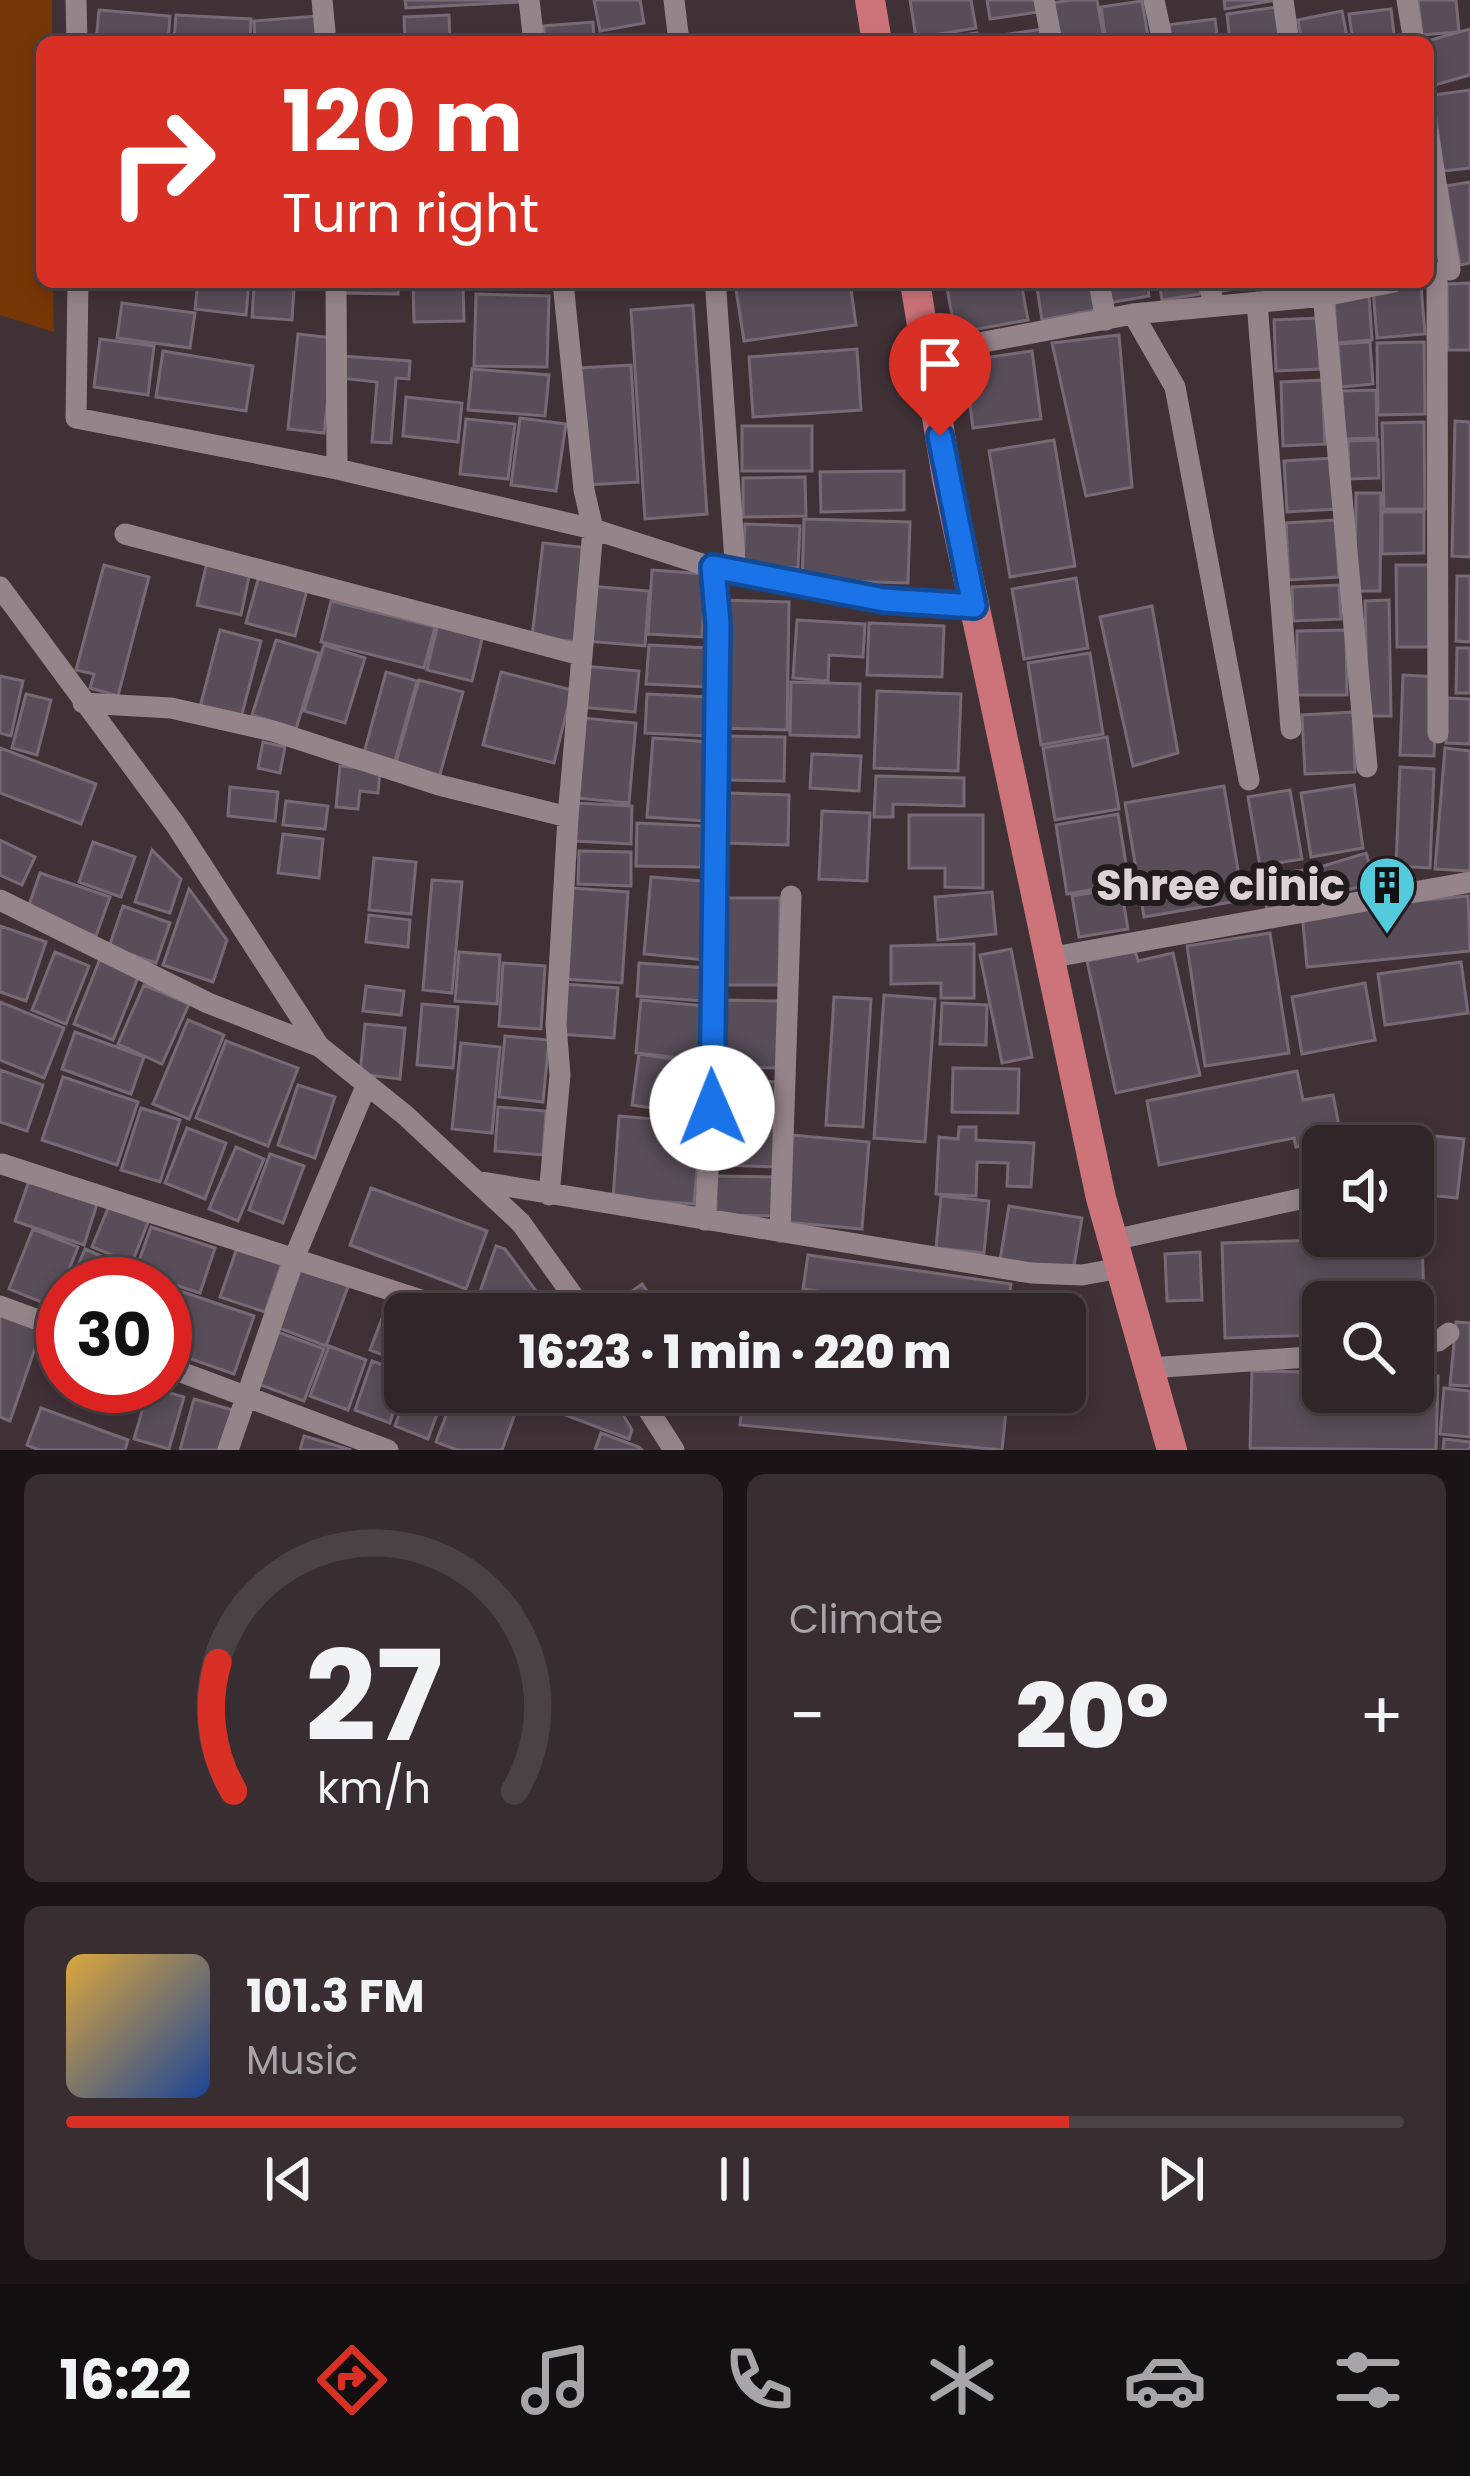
<!DOCTYPE html>
<meta charset="utf-8">
<style>
:root{--surface:#302529;--page:#382d31;--text:#f1f3f6;--muted:#a8a5a8;--line:#4b4246;--accent:#d93025}
body{margin:0;font-family:Poppins,sans-serif;background:var(--page);color:var(--text);height:100vh;display:flex;flex-direction:column;font-size:45px;white-space:nowrap}
*{box-sizing:border-box;margin:0}
p{font-size:39px;color:var(--muted)}
.icon{flex:none;width:66px;height:66px;fill:none;stroke:currentColor;stroke-width:2;stroke-linecap:round;stroke-linejoin:round}
.map{position:relative;height:1450px;overflow:hidden}
.sheet{display:flex;flex-direction:column;gap:24px;padding:24px;background:#1a1417;flex:1}
.sheet>*{flex:none}
.top-card{position:absolute;left:36px;top:36px;width:1398px;height:252px;border-radius:18px;box-shadow:0 6px 18px #0003,0 0 0 3px var(--line);background:#d93025;color:#fff;overflow:hidden}
.buttons{position:absolute;left:1302px;top:1125px;display:grid;gap:24px}
.buttons a{display:grid;place-items:center;width:132px;height:132px;border-radius:18px;background:var(--surface);box-shadow:0 6px 18px #0003,0 0 0 3px var(--line);font-size:60px}
.speed{position:absolute;left:36px;top:1257px;display:flex;gap:24px;font-size:60px;font-weight:700;text-align:center}
.speed>*{display:grid;place-content:center;width:156px;height:156px;border-radius:50%;background:var(--surface);box-shadow:0 6px 18px #0003,0 0 0 3px var(--line);line-height:1}
.speed .limit{border:18px solid #d22;background:#fff;color:#111}
.pin{position:absolute;display:grid;place-items:center;width:102px;height:102px;color:#fff;margin:-123px -51px;border-radius:50% 50% 50% 0;rotate:-45deg;box-shadow:0 0 12px #0007}
.pin .icon{rotate:45deg}
.me{position:absolute;width:132px;margin:-66px;rotate:359deg;stroke-linejoin:round;filter:drop-shadow(0 0 9px #0008)}
.turn{display:flex;align-items:center;gap:42px;height:252px;padding:0 48px;font-size:54px}
.turn .icon{width:156px;height:156px;stroke-width:2.5}
.turn b{display:block;font-size:84px;line-height:102px}
.big{font-size:90px;font-weight:800;line-height:1.1}
.sheet .tile{flex:1;display:flex;flex-direction:column;justify-content:center;gap:18px;min-width:0;padding:0 42px;border-radius:18px;background:var(--page)}
.sheet .dial{align-items:center;gap:0}
.dial svg{height:312px;overflow:visible;fill:none;stroke:var(--line);stroke-width:7;stroke-linecap:round;text-anchor:middle}
.dial text{fill:var(--text);stroke:none}
.song{display:flex;align-items:center;gap:36px}
.cover{width:144px;height:144px;border-radius:18px;background:linear-gradient(135deg,hsl(40 70% 55%),hsl(220 70% 35%))}
.played{height:12px;border-radius:6px;background:linear-gradient(90deg,var(--accent) 75%,var(--line) 75%)}
.keys{display:flex;justify-content:space-around;direction:ltr}
.heat{display:flex;justify-content:space-between;align-items:center;font-size:66px;direction:ltr}
.sheet .tiles{flex:1;display:grid;gap:24px;grid-template-columns:1fr 1fr}
.tile:last-child{grid-column:span 2}
.trip{position:absolute;left:384px;top:1293px;width:702px;height:120px;border-radius:18px;background:var(--surface);box-shadow:0 6px 18px #0003,0 0 0 3px var(--line);font-weight:800;line-height:120px;text-align:center}
.menu{display:flex;height:192px;justify-content:space-around;align-items:center;background:#130f10;color:var(--muted)}
.menu .icon{width:84px;height:84px}
.menu .selected{color:var(--accent)}
.menu b{font-size:54px;color:var(--text)}
.map>svg:first-child{display:block}
.green{fill:#773606}
.building{fill:#584d59;stroke:#766a76;stroke-width:3}
.lines{fill:none;stroke-linecap:round;stroke-linejoin:round}
.minor{stroke:#96848b;stroke-width:21}
.major{stroke:#cc747a;stroke-width:30}
.route-casing{stroke:#114b97;stroke-width:30}
.route{stroke:#1a73e8;stroke-width:21}
.labels{text-anchor:middle;stroke-width:12;stroke-linejoin:round;paint-order:stroke}
.poi-label{font-size:42px;font-weight:bold;fill:#ddd3d7;stroke:#221b1e;text-anchor:end}
</style>
<div class="map">
<svg width="1470" height="1450" viewBox="0 0 1470 1450">
<rect width="100%" height="100%" fill="#403137"/>
<path class="green" d="M0,0H52V42H42V282H53L54,332L0,315Z"/>
<path class="building" d="M405,0H521V2L406,8Z
M594,0H640L644,23L600,31Z
M910,0H971L976,28L916,38Z
M987,0H1036L1038,12L990,19Z
M1072,0H1097L1104,40L1058,42L1052,3Z
M1224,0H1271V1L1225,9Z
M1418,0H1456L1459,32L1422,35Z
M1142,1L1149,42H1106L1101,7Z
M1277,7L1281,42H1230L1227,14Z
M1391,9L1395,42H1353L1349,14Z
M99,10L170,16L168,42H96Z
M1342,11L1348,42H1302L1298,20Z
M176,15L251,19L250,42H174Z
M449,15L450,42H405L404,17Z
M316,16L318,42H255L254,21Z
M1215,19L1218,42H1169L1167,25Z
M593,22L594,42H545L544,26Z
M1043,29L1045,42H996L995,36Z
M1470,29V75L1428,87V42H1424Z
M977,33L978,42H917Z
M1470,90V168L1443,171L1433,95Z
M1470,182V263L1460,265L1446,186Z
M1430,215L1442,262L1428,266V216Z
M198,282H249L246,315L195,309Z
M338,282H399L398,294L338,293Z
M413,282H463L464,321L414,322Z
M850,282L856,325L744,341L735,283Z
M946,282H1021L1028,320L955,333Z
M1069,282H1090L1095,310L1042,320L1037,288Z
M1104,282H1147L1149,296L1108,303Z
M1159,282H1199L1201,294L1162,300Z
M1221,282H1262L1263,285L1222,291Z
M1470,283V350H1448L1447,284Z
M254,285L294,288L292,320L252,317Z
M1421,286L1425,334L1377,338L1373,290Z
M476,294L549,296L547,367L474,366Z
M1369,296L1372,340L1337,343L1334,299Z
M122,303L195,313L190,348L117,338Z
M693,305L707,514L645,519L631,310Z
M1318,318L1320,369L1276,371L1274,320Z
M298,334L334,338L324,433L288,429Z
M1119,335L1132,487L1086,496L1052,343Z
M100,339L154,346L148,395L94,387Z
M1370,342L1373,384L1341,387L1338,344Z
M1424,342L1425,414L1378,415L1377,343Z
M857,349L861,410L753,417L749,357Z
M163,351L253,366L246,411L156,397Z
M1032,351L1041,419L973,428L964,361Z
M341,356L410,361L409,379L396,378L391,443L372,442L377,382L340,378Z
M631,365L638,482L586,485L579,368Z
M472,369L549,375L545,416L468,410Z
M1322,380L1325,444L1283,446L1281,382Z
M1376,390L1377,438L1344,439L1342,391Z
M406,397L462,403L458,442L403,436Z
M520,418L566,424L556,491L511,485Z
M466,419L515,424L508,479L460,474Z
M1455,421L1470,422V557L1452,556Z
M1424,422L1425,509H1384L1382,423Z
M742,426H812V471H742Z
M1054,440L1075,566L1010,577L989,451Z
M1378,440L1379,478L1349,479L1348,441Z
M1333,458L1336,509L1287,512L1284,461Z
M904,471V510L821,512L820,472Z
M805,477L806,516L743,517V478Z
M1356,493H1381L1380,591H1355Z
M1382,512H1424V553L1382,554Z
M804,519L910,522L908,583L802,580Z
M1335,520L1339,577L1289,580L1286,523Z
M745,524L800,526L798,568L743,566Z
M543,543L589,548L578,642L532,637Z
M207,562L250,572L241,615L197,605Z
M104,565L149,577L118,696L90,688L94,674L76,670Z
M1396,565H1430L1431,647H1397Z
M652,570L706,574L702,637L648,634Z
M259,576L307,590L295,636L246,623Z
M1457,576H1470V642L1456,641Z
M1076,578L1088,648L1024,659L1012,589Z
M1339,585L1341,619L1293,621L1292,587Z
M590,586L649,591L645,646L585,641Z
M720,600L789,602L787,730L717,728Z
M1389,600L1391,716H1368L1365,601Z
M331,601L435,627L424,668L321,642Z
M1152,606L1178,753L1133,766L1100,617Z
M797,620L865,624L863,657L829,655L828,681L793,678Z
M869,623L944,626L942,677L867,675Z
M438,624L483,635L472,681L427,670Z
M220,630L261,641L240,722L199,711Z
M1346,630L1347,695H1297V631Z
M276,640L319,653L296,729L252,715Z
M324,645L365,658L345,723L304,711Z
M649,645L709,648L707,687L646,684Z
M1457,648H1470V693H1456Z
M1090,653L1103,734L1041,745L1028,663Z
M584,666L639,671L635,712L580,707Z
M386,672L417,681L395,761L364,753Z
M501,672L572,690L554,763L483,745Z
M1403,675L1437,677L1434,756L1400,755Z
M0,676L23,681L11,736L0,733Z
M419,680L463,692L439,778L395,766Z
M791,682L860,684L859,737L790,735Z
M877,691L961,694L958,771L874,768Z
M26,694L51,700L37,755L12,748Z
M647,694L710,697L708,736L645,733Z
M1447,698L1470,699V744L1446,743Z
M1353,712L1355,772L1305,774L1302,715Z
M582,718L636,723L629,803L576,798Z
M724,736L785,737L784,781L723,780Z
M1107,737L1119,809L1055,820L1043,748Z
M653,738L710,742L705,821L647,817Z
M263,742L285,747L280,773L258,768Z
M0,748L96,784L81,824L0,793Z
M1445,748L1470,751V871L1435,869Z
M812,754L861,756L859,791L810,788Z
M340,766L380,770L378,793L360,791L358,809L336,807Z
M1400,767L1434,769L1430,868L1396,866Z
M876,776L964,778V806L893,804V817H874Z
M1354,785L1363,848L1311,857L1301,793Z
M1224,786L1243,900L1144,917L1125,803Z
M230,787L278,792L275,821L228,816Z
M1290,790L1302,859L1260,866L1248,797Z
M728,793L789,795L788,845L727,843Z
M286,801L328,806L325,829L283,825Z
M576,803L632,806L631,844L574,841Z
M822,811L870,813L867,881L819,879Z
M1118,814L1129,883L1067,894L1056,825Z
M909,815H983V888L945,887V868H909Z
M637,823L702,826L701,867L636,866Z
M283,834L323,839L319,878L278,873Z
M0,840L35,857L22,885L0,875Z
M93,842L135,857L121,897L79,882Z
M152,850L181,879L170,913L135,902Z
M579,851L631,852V886L578,884Z
M1366,853L1375,882L1328,896L1320,867Z
M374,858L416,862L411,914L369,910Z
M1308,869L1314,903L1267,911L1261,877Z
M40,873L110,897L96,936L27,911Z
M651,877L702,881L706,960L644,954Z
M432,880L462,882L452,993L423,990Z
M571,888L628,892L622,983L564,979Z
M1121,888L1128,929L1079,937L1072,896Z
M189,889L227,940L213,982L163,965Z
M992,892L996,934L938,940L935,897Z
M1468,896L1470,951L1307,967L1302,912Z
M716,898H780L779,985H716Z
M123,906L170,923L156,963L109,947Z
M369,915L410,920L408,947L366,942Z
M0,926L46,942L26,1001L0,992Z
M1270,933L1289,1053L1205,1066L1187,946Z
M974,944V998H941V983L891,984V946Z
M1011,949L1032,1057L1002,1063L980,955Z
M1135,951L1138,961L1173,953L1200,1075L1116,1093L1087,961Z
M55,952L89,966L66,1024L32,1010Z
M459,952L500,955L497,1004L455,1001Z
M100,959L139,975L113,1040L74,1024Z
M1461,962L1468,1013L1385,1025L1378,974Z
M503,963L545,966L541,1029L499,1026Z
M639,963L707,968L704,1001L637,996Z
M1365,983L1375,1040L1302,1054L1292,997Z
M564,984L618,988L614,1038L560,1034Z
M144,985L189,1004L162,1064L118,1044Z
M366,986L404,991L401,1015L363,1011Z
M884,995L935,999L925,1142L874,1138Z
M834,997L871,999L863,1127L826,1125Z
M641,1000L706,1006L701,1060L636,1053Z
M721,1000L780,1001L778,1068L719,1067Z
M0,1002L64,1028L44,1078L0,1060Z
M942,1003L987,1005L986,1045L940,1044Z
M422,1004L458,1007L453,1068L417,1065Z
M188,1020L224,1035L189,1119L153,1104Z
M365,1024L405,1028L400,1079L360,1074Z
M75,1032L144,1057L131,1094L62,1069Z
M505,1036L549,1040L543,1102L499,1097Z
M226,1041L298,1068L268,1146L196,1118Z
M461,1043L500,1047L492,1133L452,1129Z
M639,1054L706,1064L698,1115L632,1105Z
M953,1068L1019,1069L1018,1113L952,1112Z
M0,1070L43,1085L27,1131L0,1122Z
M1297,1071L1303,1100L1333,1095L1343,1146H1323V1150L1314,1152L1312,1144L1296,1147L1294,1138L1159,1165L1147,1101Z
M63,1077L138,1102L117,1165L42,1140Z
M721,1080L783,1082L781,1123L719,1121Z
M298,1085L335,1097L315,1158L278,1145Z
M498,1107L546,1111L543,1155L495,1151Z
M141,1108L180,1120L160,1182L121,1170Z
M619,1116L701,1123L694,1204L613,1198Z
M716,1126L781,1128L780,1167L715,1165Z
M959,1127H976V1140L1034,1143L1031,1187L1007,1186L1008,1163L977,1162L976,1196L936,1194L939,1137L958,1139Z
M187,1128L226,1143L205,1199L165,1183Z
M792,1135L869,1142L862,1229L785,1222Z
M1425,1135L1464,1139L1457,1198L1419,1194Z
M236,1147L264,1159L238,1221L209,1209Z
M270,1154L304,1166L283,1223L249,1210Z
M716,1176L779,1177V1216L716,1215Z
M30,1178L98,1201L84,1245L15,1221Z
M371,1188L487,1231L466,1289L350,1245Z
M941,1196L989,1201L984,1253L936,1248Z
M109,1206L148,1222L132,1263L92,1247Z
M1009,1206L1082,1218L1073,1272L1000,1260Z
M151,1227L215,1248L200,1293L135,1272Z
M33,1229L78,1247L54,1307L9,1289Z
M1422,1237L1425,1331L1413,1332V1302H1323V1335L1225,1338L1222,1243Z
M496,1246L505,1249L550,1310L548,1314H515L477,1300Z
M237,1248L282,1263L265,1312L220,1297Z
M85,1249L129,1268L122,1284H70Z
M1200,1252L1202,1300L1167,1301L1165,1254Z
M808,1255L1011,1284L1007,1314H972L803,1289Z
M302,1266L349,1284L326,1346L279,1328Z
M642,1284L663,1314H617L611,1306Z
M165,1286L254,1316L234,1374L165,1350Z
M392,1292L450,1314H405V1364L370,1350Z
M0,1314L42,1328L10,1421L0,1417Z
M1456,1322L1470,1323V1386L1450,1385Z
M272,1330L324,1349L304,1401L253,1382Z
M329,1346L366,1360L348,1410L310,1396Z
M372,1361L405,1373L390,1423L355,1410Z
M1252,1371L1308,1372V1388L1323,1389V1392H1413V1375L1438,1376L1436,1450L1250,1448Z
M149,1387L184,1397L169,1449L134,1439Z
M1444,1388L1470,1391V1437L1440,1434Z
M407,1392H445L428,1439L395,1426Z
M455,1392H466L516,1411L502,1450H457L436,1442Z
M513,1392H566L558,1414L511,1397Z
M574,1392H610L632,1430L629,1439L565,1415Z
M665,1392H709L677,1411Z
M744,1392L860,1397L861,1392H1008L1002,1450L740,1425Z
M194,1399L233,1410L222,1450H180Z
M41,1408L128,1440L125,1450H39L27,1445Z
M601,1433L639,1447L642,1450H595Z
M304,1436L351,1450H300Z
M1444,1439L1470,1442V1450H1443Z"/>
<g class="lines">
<path class="minor" d="M76,0L77,42
M322,0L326,42
M529,0L534,42
M674,0L679,42
M1044,0L1052,42
M1154,0L1163,42
M1283,0L1289,42
M1407,0L1414,42
M1428,132L1450,270
M1437,273L1438,733
M78,282L76,418L337,469L593,529L736,575L884,600L973,606
M336,282L337,469
M1099,282L1106,320
M1209,282L1214,306
M1322,282L1367,767
M716,292L736,575
M1257,302L1291,729
M1133,314L1175,387L1249,780
M926,353L1133,314L1324,296L1394,282
M125,534L581,655
M0,587L175,824L319,1046L405,1115L521,1223L586,1314
M83,703L171,708L273,731L439,785L568,817
M0,900L208,1003L318,1046
M1048,958L1470,882
M2,1164L464,1314
M476,1181L1031,1273L1082,1275L1121,1268
M549,1195L560,1075L556,1025L568,817L593,529L584,490L563,282
M705,1220L712,1109L710,1016L718,624L713,567
M780,1232L791,896
M1113,1240L1323,1194
M0,1306L63,1329
M1413,1346L1438,1341L1449,1333
M165,1366L388,1450
M1149,1368L1323,1356
M637,1392L674,1450
M228,1450L295,1256L367,1084"/>
<path class="major" d="M870,0L877,42
M915,282L947,478L1101,1198L1172,1450"/>
</g>
<g class="lines">
<defs>
<path id="route" d="M712,1108L718,624L713,567L884,600L974,606L940,436"/>
</defs>
<use href="#route" class="route-casing"/>
<use href="#route" class="route"/>
</g>
<defs>
<symbol id="building-pin" viewBox="-11 -11 22 30"><path d="M0 17L-7.5 6A9.5 9.5 0 1 1 7.5 6Z" fill="#54cadd" stroke="#221b1e"/><path d="M-4-6H4V6H1V3H-1V6H-4ZM-2.5-4.3h1.7v1.8h-1.7ZM.8-4.3h1.7v1.8H.8ZM-2.5-1h1.7V.8h-1.7ZM.8-1h1.7V.8H.8Z" fill="#111"/></symbol>
</defs>
<g fill-rule="evenodd">
<use href="#building-pin" x="1354" y="852" width="66" height="90"/>
</g>
<g class="labels">
<g class="poi-label">
<text x="1345" y="900">Shree clinic</text>
</g>
</g>
</svg>
<div class="buttons">
<a><svg class="icon" aria-label="sound" viewBox="0 0 24 24"><path d="M4 9h4l5-4v14l-5-4H4zM17 9q2 3 0 6"/></svg></a>
<a><svg class="icon" aria-label="search" viewBox="0 0 24 24"><circle cx="10" cy="10" r="6"/><path d="M15 15l6 6"/></svg></a>
</div>
<div class="speed"><div class="limit">30</div></div>
<div class="pin" style="left:940px;top:436px;background:#d93025"><svg class="icon" aria-label="arrive" viewBox="0 0 24 24"><path d="M6 21V4h12l-3 4 3 4H6"/></svg></div>
<svg class="me" style="left:712px;top:1108px" viewBox="-20 -20 40 40"><circle r="19" fill="#fff"/><path d="M0-13L10 11 0 6-10 11z" fill="#1a73e8"/></svg>
<div class="trip">16:23 · 1 min · 220 m</div>
<div class="top-card">
<div class="turn"><svg class="icon" aria-label="right" viewBox="0 0 24 24"><path d="M7 20v-9h11M14 6l5 5-5 5"/></svg><div><b>120 m</b>Turn right</div></div>
</div>
</div>
<section class="sheet">
<div class="tiles">
<div class="tile dial"><svg viewBox="0 0 100 80">
<path d="M14 69A42 42 0 1 1 86 69"/>
<path d="M14 69A42 42 0 0 1 10 36" stroke="#d93025"/>
<text x="50" y="56" font-size="32" font-weight="700">27</text>
<text x="50" y="72" font-size="11">km/h</text>
</svg></div>
<div class="tile"><p>Climate</p>
<div class="heat"><a>−</a><b class="big">20°</b><a>+</a></div>
</div>
<div class="tile">
<div class="song"><i class="cover"></i><div><b>101.3 FM</b><p>Music</p></div></div>
<div class="played"></div>
<div class="keys"><svg class="icon" aria-label="previous" viewBox="0 0 24 24"><path d="M18 5L8 12l10 7zM5 5v14"/></svg><svg class="icon" aria-label="pause" viewBox="0 0 24 24"><path d="M8 5v14M16 5v14"/></svg><svg class="icon" aria-label="next" viewBox="0 0 24 24"><path d="M6 5l10 7-10 7zM19 5v14"/></svg></div>
</div>
</div>
</section>
<nav class="menu">
<b>16:22</b>
<svg class="icon selected" aria-label="directions" viewBox="0 0 24 24"><path d="M12 3l9 9-9 9-9-9zM9 14v-3h6M13 9l2 2-2 2"/></svg>
<svg class="icon" aria-label="music" viewBox="0 0 24 24"><path d="M9 18V5l10-2v13"/><circle cx="6" cy="18" r="3"/><circle cx="16" cy="16" r="3"/></svg>
<svg class="icon" aria-label="phone" viewBox="0 0 24 24"><path d="M5 4h4l2 5-3 2q2 4 5 5l2-3 5 2v4C11 20 4 13 5 4z"/></svg>
<svg class="icon" aria-label="climate" viewBox="0 0 24 24"><path d="M12 3v18M4 7l16 10M4 17L20 7"/></svg>
<svg class="icon" aria-label="car" viewBox="0 0 24 24"><path d="M5 17H2v-5l4-1 3-4h7l3 4 3 1v5h-3M9 17h6M6 11h13"/><circle cx="7" cy="17" r="2"/><circle cx="17" cy="17" r="2"/></svg>
<svg class="icon" aria-label="filters" viewBox="0 0 24 24"><path d="M4 7h16M4 17h16"/><circle cx="9" cy="7" r="2"/><circle cx="15" cy="17" r="2"/></svg>
</nav>
